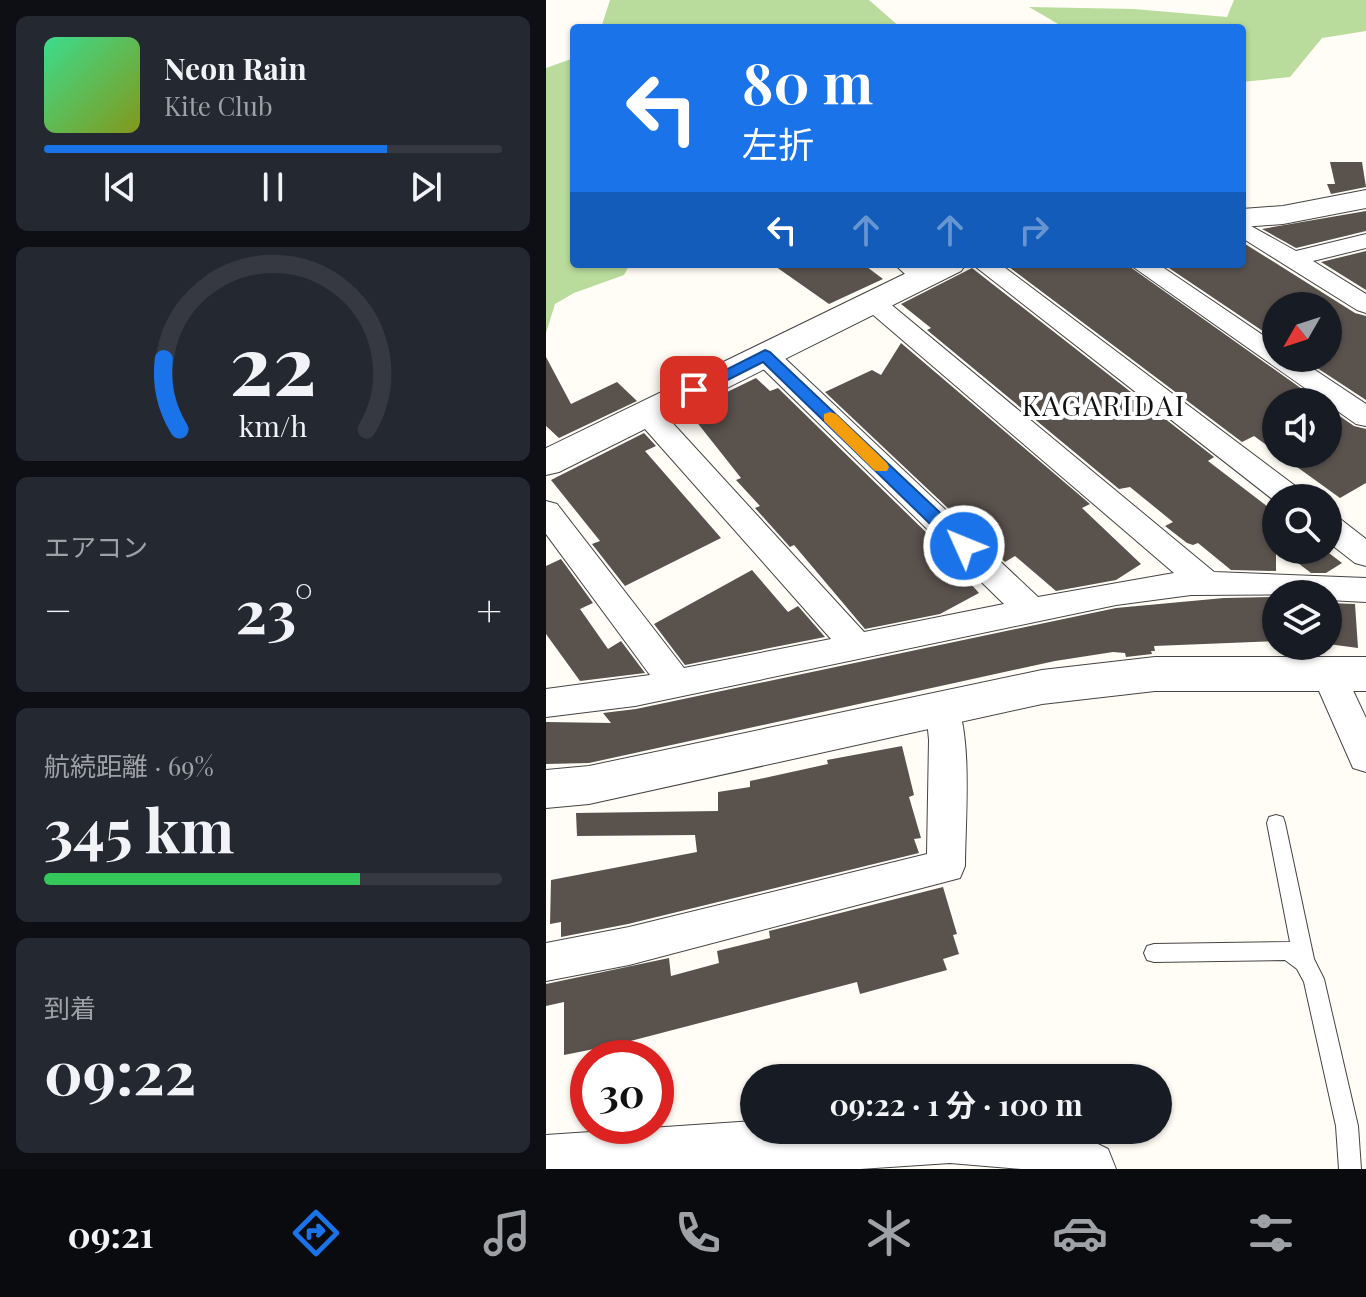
<!DOCTYPE html>
<html lang="ja">
<meta charset="utf-8">
<style>
:root{--surface:#171b24;--page:#242831;--text:#f1f3f6;--muted:#9ea1a6;--line:#363941;--accent:#1a73e8}
body{margin:0;font-family:"Playfair Display","Noto Sans JP",serif;background:var(--page);color:var(--text);height:100vh;display:flex;flex-direction:column;font-size:30px;white-space:nowrap}
*{box-sizing:border-box;margin:0}
p{font-size:26px;color:var(--muted)}
.icon{flex:none;width:44px;height:44px;fill:none;stroke:currentColor;stroke-width:2;stroke-linecap:round;stroke-linejoin:round}
.map{position:relative;flex:1;overflow:hidden}
.side{display:flex;flex-direction:column;gap:16px;padding:16px;background:#0d0f14;width:546px}
.side>*{flex:none}
.guide{position:absolute;left:24px;top:24px;width:676px;height:244px;border-radius:8px;box-shadow:0 2px 6px #0004;background:#1a73e8;color:#fff;overflow:hidden}
.needle{width:52px;rotate:231deg}
.controls{position:absolute;left:716px;top:292px;display:grid;gap:16px}
.controls a{display:grid;place-items:center;width:80px;height:80px;border-radius:50%;background:var(--surface);box-shadow:0 2px 6px #0004;font-size:40px}
.speed{position:absolute;left:24px;top:1040px;display:flex;gap:16px;font-size:40px;font-weight:700;text-align:center}
.speed>*{display:grid;place-content:center;width:104px;height:104px;border-radius:50%;background:var(--surface);box-shadow:0 2px 6px #0004;line-height:1}
.speed .limit{border:12px solid #d22;background:#fff;color:#111}
.pin{position:absolute;display:grid;place-items:center;width:68px;height:68px;color:#fff;margin:-34px;border-radius:16px;box-shadow:0 4px 12px #0006}
.me{position:absolute;width:88px;margin:-44px;rotate:314deg;stroke-linejoin:round;filter:drop-shadow(0 0 6px #0008)}
.turn{display:flex;align-items:center;gap:28px;height:168px;padding:0 40px;font-size:36px}
.turn .icon{width:104px;height:104px;stroke-width:2.5}
.turn b{display:block;font-size:56px;line-height:68px}
.lanes{display:flex;align-items:center;height:76px;padding:0 40px;background:#0003;justify-content:center;gap:40px;direction:ltr}
.lanes .off{opacity:.35}
.big{font-size:60px;font-weight:700;line-height:1.1}
.side .tile{flex:1;display:flex;flex-direction:column;justify-content:center;gap:12px;min-width:0;padding:0 28px;border-radius:12px;background:var(--page)}
.side .dial{align-items:center;gap:0}
.dial svg{height:208px;overflow:visible;fill:none;stroke:var(--line);stroke-width:7;stroke-linecap:round;text-anchor:middle}
.dial text{fill:var(--text);stroke:none}
.song{display:flex;align-items:center;gap:24px}
.cover{width:96px;height:96px;border-radius:12px;background:linear-gradient(135deg,hsl(150 70% 55%),hsl(70 70% 35%))}
.played{height:8px;border-radius:4px;background:linear-gradient(90deg,var(--accent) 75%,var(--line) 75%)}
.keys{display:flex;justify-content:space-around;direction:ltr}
.heat{display:flex;justify-content:space-between;align-items:center;font-size:44px;direction:ltr}
.charge{height:12px;border-radius:6px;background:linear-gradient(90deg,#34c759 69%,var(--line) 0)}
.trip{position:absolute;left:194px;top:1064px;width:432px;height:80px;border-radius:40px;background:var(--surface);box-shadow:0 2px 6px #0004;font-weight:700;line-height:80px;text-align:center}
.tab-bar{display:flex;height:128px;justify-content:space-around;align-items:center;background:#090b0e;color:var(--muted)}
.tab-bar .icon{width:56px;height:56px}
.tab-bar .active{color:var(--accent)}
.tab-bar b{font-size:36px;color:var(--text)}
main{display:flex;flex:1;min-height:0}
.map>svg:first-child{display:block}
.forest{fill:#b9dc9c}
.building{fill:#5a524d}
.lines{fill:none;stroke-linecap:round;stroke-linejoin:round}
.service-casing{stroke:#444;stroke-width:2}
.minor-casing{stroke:#444;stroke-width:2}
.tertiary-casing{stroke:#444;stroke-width:2}
.service{fill:#fff;fill-rule:evenodd}
.minor{fill:#fff;fill-rule:evenodd}
.tertiary{fill:#fff;fill-rule:evenodd}
.route{fill:#1a73e8;stroke:#114b97;stroke-width:2}
.slow{fill:#f59e0b}
.labels{text-anchor:middle;stroke-width:8;stroke-linejoin:round;paint-order:stroke}
.neighbourhood-label{font-size:28px;letter-spacing:2px;fill:#111;stroke:#fff}
</style>
<main>
<section class="side">
<div class="tile">
<div class="song"><i class="cover"></i><div><b>Neon Rain</b><p>Kite Club</p></div></div>
<div class="played"></div>
<div class="keys"><svg class="icon" aria-label="previous" viewBox="0 0 24 24"><path d="M18 5L8 12l10 7zM5 5v14"/></svg><svg class="icon" aria-label="pause" viewBox="0 0 24 24"><path d="M8 5v14M16 5v14"/></svg><svg class="icon" aria-label="next" viewBox="0 0 24 24"><path d="M6 5l10 7-10 7zM19 5v14"/></svg></div>
</div>
<div class="tile dial"><svg viewBox="0 0 100 80">
<path d="M14 69A42 42 0 1 1 86 69"/>
<path d="M14 69A42 42 0 0 1 8 42" stroke="#1a73e8"/>
<text x="50" y="56" font-size="32" font-weight="700">22</text>
<text x="50" y="72" font-size="11">km/h</text>
</svg></div>
<div class="tile"><p>エアコン</p>
<div class="heat"><a>−</a><b class="big">23°</b><a>+</a></div>
</div>
<div class="tile"><p>航続距離 · 69%</p><b class="big">345 km</b><div class="charge"></div></div>
<div class="tile"><p>到着</p><b class="big">09:22</b></div>
</section>
<div class="map">
<svg width="820" height="1169" viewBox="0 0 820 1169">
<rect width="100%" height="100%" fill="#fffdf5"/>
<path class="forest" d="M64,0H323L355,28H55Z
M688,0H820V31L776,38L744,77L696,82V28H519L483,7L588,9L681,17Z
M28,58V264H84L78,275L28,293L9,304L0,333V68Z"/>
<path class="building" d="M784,162H816L820,187L785,194L781,184H789Z
M820,211V231L750,248L716,229Z
M696,242L809,313L820,316V400L756,358H782V306H730V340L617,264H696Z
M820,251V290L775,262Z
M226,264H280L285,268L294,264H317L337,279L283,304Z
M459,264H580L756,389L730,402V452L708,436L696,442Z
M426,268L668,457L662,461L730,513V571L685,570L652,543L647,545L641,543L619,526L627,522L584,487L573,489L381,330L385,328L355,304Z
M355,343L544,504L536,508L595,564L570,580L510,591L469,556L459,562L279,392L326,370L335,375Z
M0,357L25,404L71,382L91,401L13,438L0,426Z
M210,378L224,391L232,388L429,580L424,583L433,593L394,614L319,629L248,545L244,547L209,508L214,506L190,480L195,478L142,411Z
M782,408L808,426L820,429V483L794,498L733,454H782Z
M98,433L110,446L99,451L175,538L79,586L46,544L54,541L5,480Z
M735,550H779L796,563L780,573H765Z
M15,559L47,603L34,609L62,649L75,641L99,673L34,681L0,634V566Z
M206,570L242,612L252,606L279,637L139,665L108,624Z
M730,597V641L608,646L609,651H605L606,654L580,657L579,653L567,652L509,661L43,763L0,764V722L65,723L57,713L90,709L570,608L678,598Z
M782,603L809,604L812,648L782,644Z
M356,746L368,795L363,797L375,838L368,839L373,853L82,924L15,937V922L4,924L5,880L151,852L149,835L31,836L30,813L172,811V792L204,787V781L282,764L281,760Z
M397,887L411,934L407,935L413,954L397,959L401,970L314,994L311,982L73,1044L18,1055V1002L0,1006V984L123,958L125,976L173,963L171,951L224,938L223,931Z"/>
<g class="lines">
<defs>
<path id="service" d="M730,815L737,817L739,823L768,959L778,979L812,1126L815,1169H793L790,1126L758,982L751,969L739,960L608,962L601,960L598,953L601,946L608,944L744,942L721,823L723,817Z"/>
<path id="minor" d="M696,221L750,251L820,234V248L767,261L820,294V313L811,310L696,238Z
M348,264H376L390,277L386,282H368Z
M426,264H454L756,491L760,498H730V502Z
M583,264H612L730,344V358H751L820,404V426L810,424Z
M327,294L336,297L668,572L820,578V602L782,600V594L645,595L570,605L89,706L0,717V689L104,675L0,534V501L11,504L138,668L285,639L91,420L87,413L91,406L101,404L111,406L318,632L458,604L209,361L206,355L209,349L219,347L229,349L492,597L628,573L318,307L314,302L318,297Z
M782,515L793,518L820,539V566L809,563L782,542Z
M783,662L795,665L820,718V772L807,768L766,675L771,665Z
M397,695L409,699C427,735 419,824 419,866L414,878L83,965L0,981V943L83,927L381,854L383,740L380,709L385,699Z"/>
<path id="tertiary" d="M820,190V208L737,224L696,227V209L737,206Z
M379,264H420L415,271L13,472L0,475V448Z
M609,657H820V691H609L496,704L43,804L0,808V770L43,766L496,670Z
M208,1121V1130H524L562,1149L570,1169H475L404,1163L314,1169H0V1135Z"/>
</defs>
<use href="#service" class="service-casing"/>
<use href="#minor" class="minor-casing"/>
<use href="#tertiary" class="tertiary-casing"/>
<use href="#service" class="service"/>
<use href="#minor" class="minor"/>
<use href="#tertiary" class="tertiary"/>
</g>
<path class="route" d="M219,350L224,352L424,541L426,546L424,550H411L217,362L154,394H143L140,390Z"/>
<path class="slow" d="M284,412L290,414L341,463L343,467L341,471H329L278,421V414Z"/>
<g class="labels">
<g class="neighbourhood-label">
<text x="558" y="416">KAGARIDAI</text>
</g>
</g>
</svg>
<div class="controls">
<a><svg class="needle" viewBox="-14 -14 28 28"><path d="M0-13l5 13h-10z" fill="#e53935"/><path d="M0 13l5-13h-10z" fill="#9ea1a6"/></svg></a>
<a><svg class="icon" aria-label="sound" viewBox="0 0 24 24"><path d="M4 9h4l5-4v14l-5-4H4zM17 9q2 3 0 6"/></svg></a>
<a><svg class="icon" aria-label="search" viewBox="0 0 24 24"><circle cx="10" cy="10" r="6"/><path d="M15 15l6 6"/></svg></a>
<a><svg class="icon" aria-label="layers" viewBox="0 0 24 24"><path d="M12 4l9 5-9 5-9-5zM3 14l9 5 9-5"/></svg></a>
</div>
<div class="speed"><div class="limit">30</div></div>
<div class="pin" style="left:148px;top:390px;background:#d93025"><svg class="icon" aria-label="arrive" viewBox="0 0 24 24"><path d="M6 21V4h12l-3 4 3 4H6"/></svg></div>
<svg class="me" style="left:418px;top:546px" viewBox="-20 -20 40 40"><circle r="17" fill="#1a73e8" stroke="#fff" stroke-width="3"/><path d="M0-11L8 9 0 5-8 9z" fill="#fff"/></svg>
<div class="trip">09:22 · 1 分 · 100 m</div>
<div class="guide">
<div class="turn"><svg class="icon" aria-label="left" viewBox="0 0 24 24"><path d="M17 20v-9H6M10 6l-5 5 5 5"/></svg><div><b>80 m</b>左折</div></div>
<div class="lanes"><svg class="icon" aria-label="left" viewBox="0 0 24 24"><path d="M17 20v-9H6M10 6l-5 5 5 5"/></svg><svg class="icon off" aria-label="ahead" viewBox="0 0 24 24"><path d="M12 20V5M6 11l6-6 6 6"/></svg><svg class="icon off" aria-label="ahead" viewBox="0 0 24 24"><path d="M12 20V5M6 11l6-6 6 6"/></svg><svg class="icon off" aria-label="right" viewBox="0 0 24 24"><path d="M7 20v-9h11M14 6l5 5-5 5"/></svg></div>
</div>
</div>
</main>
<nav class="tab-bar">
<b>09:21</b>
<svg class="icon active" aria-label="directions" viewBox="0 0 24 24"><path d="M12 3l9 9-9 9-9-9zM9 14v-3h6M13 9l2 2-2 2"/></svg>
<svg class="icon" aria-label="music" viewBox="0 0 24 24"><path d="M9 18V5l10-2v13"/><circle cx="6" cy="18" r="3"/><circle cx="16" cy="16" r="3"/></svg>
<svg class="icon" aria-label="phone" viewBox="0 0 24 24"><path d="M5 4h4l2 5-3 2q2 4 5 5l2-3 5 2v4C11 20 4 13 5 4z"/></svg>
<svg class="icon" aria-label="climate" viewBox="0 0 24 24"><path d="M12 3v18M4 7l16 10M4 17L20 7"/></svg>
<svg class="icon" aria-label="car" viewBox="0 0 24 24"><path d="M5 17H2v-5l4-1 3-4h7l3 4 3 1v5h-3M9 17h6M6 11h13"/><circle cx="7" cy="17" r="2"/><circle cx="17" cy="17" r="2"/></svg>
<svg class="icon" aria-label="filters" viewBox="0 0 24 24"><path d="M4 7h16M4 17h16"/><circle cx="9" cy="7" r="2"/><circle cx="15" cy="17" r="2"/></svg>
</nav>
